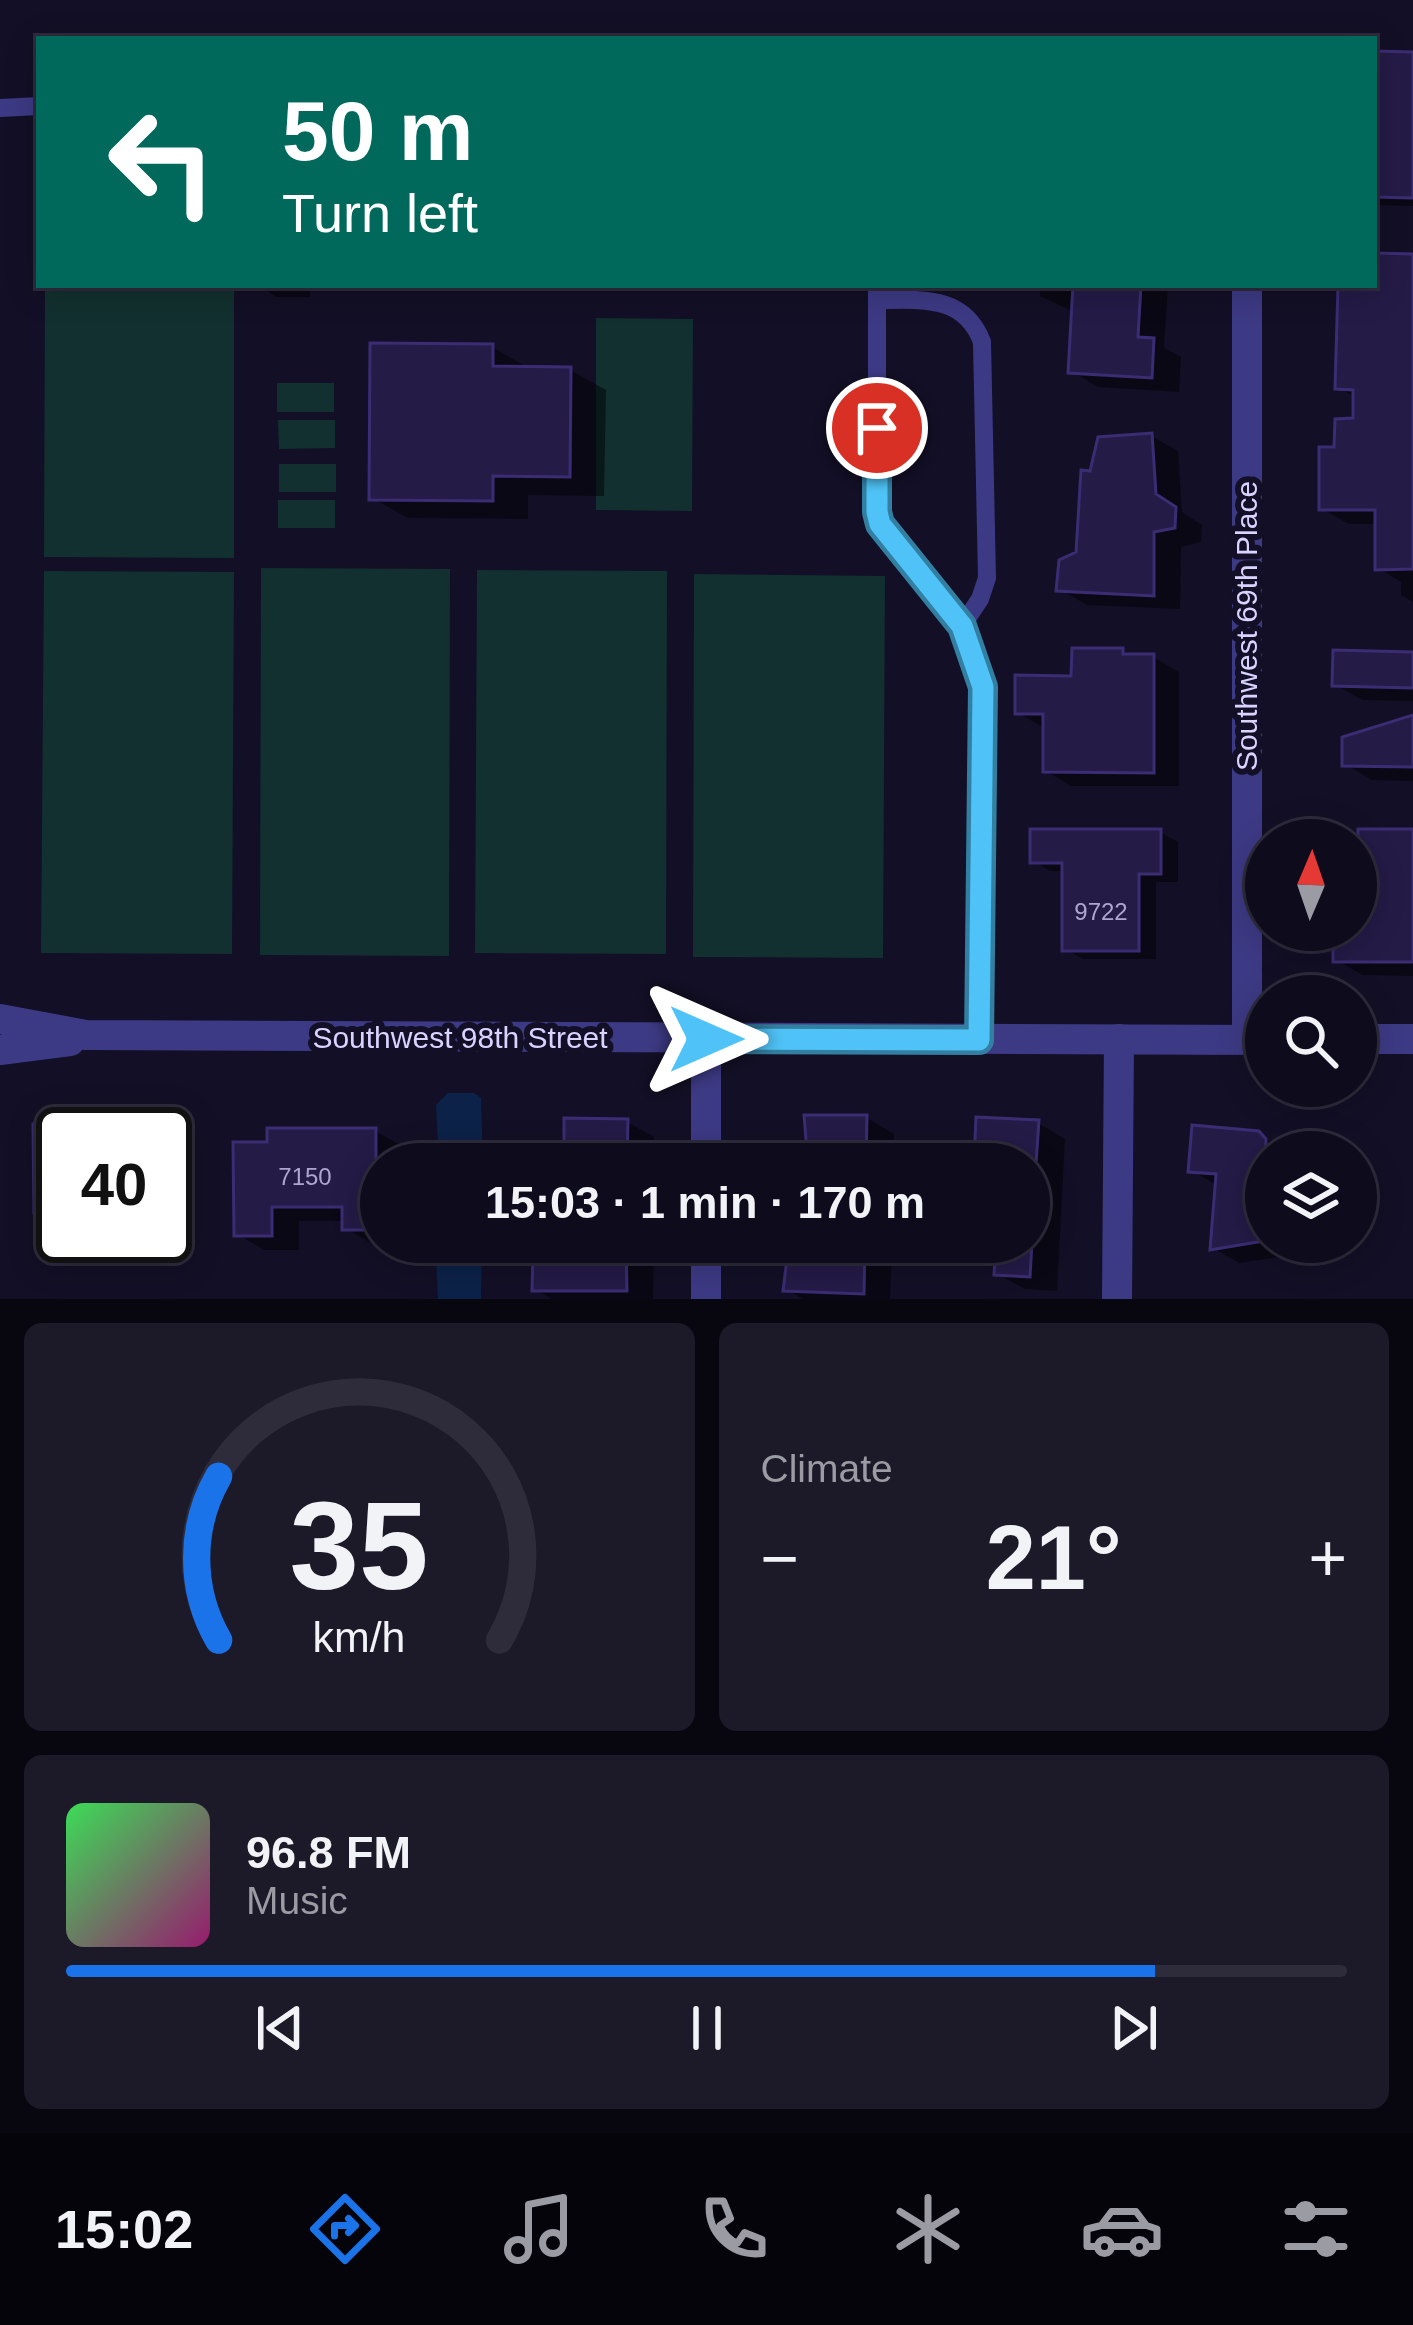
<!DOCTYPE html>
<meta charset="utf-8">
<style>
:root{--surface:#0e0b1c;--page:#1c1929;--text:#f1f3f6;--muted:#9b9ba3;--line:#2e2b3b;--accent:#1a73e8}
body{margin:0;font-family:Helvetica,sans-serif;background:var(--page);color:var(--text);height:100vh;display:flex;flex-direction:column;font-size:45px;white-space:nowrap}
*{box-sizing:border-box;margin:0}
p{font-size:39px;color:var(--muted)}
.icon{flex:none;width:66px;height:66px;fill:none;stroke:currentColor;stroke-width:2;stroke-linecap:round;stroke-linejoin:round}
.map{position:relative;height:1299px;overflow:hidden}
.details{display:flex;flex-direction:column;gap:24px;padding:24px;background:#08060f;flex:1}
.details>*{flex:none}
.top-card{position:absolute;left:36px;top:36px;width:1341px;height:252px;border-radius:0px;box-shadow:0 6px 30px #0003,0 0 0 3px var(--line);background:#00695c;color:#fff;overflow:hidden}
.needle{width:78px;rotate:2deg}
.fabs{position:absolute;left:1245px;top:819px;display:grid;gap:24px}
.fabs a{display:grid;place-items:center;width:132px;height:132px;border-radius:50%;background:var(--surface);box-shadow:0 6px 30px #0003,0 0 0 3px var(--line);font-size:60px}
.speed{position:absolute;left:36px;top:1107px;display:flex;gap:24px;font-size:60px;font-weight:700;text-align:center}
.speed>*{display:grid;place-content:center;width:156px;height:156px;border-radius:50%;background:var(--surface);box-shadow:0 6px 30px #0003,0 0 0 3px var(--line);line-height:1}
.speed .limit{border:6px solid #111;border-radius:18px;background:#fff;color:#111}
.pin{position:absolute;display:grid;place-items:center;width:102px;height:102px;color:#fff;margin:-51px;border:6px solid #fff;border-radius:50%;box-shadow:0 3px 12px #0007}
.me{position:absolute;width:132px;margin:-66px;rotate:90deg;stroke-linejoin:round;filter:drop-shadow(0 0 9px #0008)}
.turn{display:flex;align-items:center;gap:42px;height:252px;padding:0 48px;font-size:54px}
.turn .icon{width:156px;height:156px;stroke-width:2.5}
.turn b{display:block;font-size:84px;line-height:102px}
.big{font-size:90px;font-weight:600;line-height:1.1}
.details .card{flex:1;display:flex;flex-direction:column;justify-content:center;gap:18px;min-width:0;padding:0 42px;border-radius:18px;background:var(--page)}
.details .dial{align-items:center;gap:0}
.dial svg{height:312px;overflow:visible;fill:none;stroke:var(--line);stroke-width:7;stroke-linecap:round;text-anchor:middle}
.dial text{fill:var(--text);stroke:none}
.song{display:flex;align-items:center;gap:36px}
.cover{width:144px;height:144px;border-radius:18px;background:linear-gradient(135deg,hsl(130 70% 55%),hsl(320 70% 35%))}
.played{height:12px;border-radius:6px;background:linear-gradient(90deg,var(--accent) 85%,var(--line) 85%)}
.keys{display:flex;justify-content:space-around;direction:ltr}
.heat{display:flex;justify-content:space-between;align-items:center;font-size:66px;direction:ltr}
.details .tiles{flex:1;display:grid;gap:24px;grid-template-columns:1fr 1fr}
.card:last-child{grid-column:span 2}
.trip{position:absolute;left:360px;top:1143px;width:690px;height:120px;border-radius:60px;background:var(--surface);box-shadow:0 6px 30px #0003,0 0 0 3px var(--line);font-weight:600;line-height:120px;text-align:center}
.tabs{display:flex;height:192px;justify-content:space-around;align-items:center;background:#06040b;color:var(--muted)}
.tabs .icon{width:84px;height:84px}
.tabs .current{color:var(--accent)}
.tabs b{font-size:54px;color:var(--text)}
.map>svg:first-child{display:block}
.green{fill:#12302f}
.water{fill:#0c2248}
.shadow{fill:#0007}
.building{fill:#241b47;stroke:#3b2d73;stroke-width:3}
.lines{fill:none;stroke-linecap:round;stroke-linejoin:round}
.service{stroke:#3d3a85;stroke-width:18}
.minor{stroke:#3d3a85;stroke-width:30}
.tertiary{stroke:#3d3a85;stroke-width:30}
.route-casing{stroke:#337fa1;stroke-width:30}
.route{stroke:#4fc3f7;stroke-width:21}
.labels{text-anchor:middle;stroke-width:12;stroke-linejoin:round;paint-order:stroke}
.number-label{font-size:24px;fill:#aca6d1}
.street-label{font-size:30px;fill:#d9d4ff;stroke:#130f26}
</style>
<div class="map">
<svg width="1413" height="1299" viewBox="0 0 1413 1299">
<rect width="100%" height="100%" fill="#130f26"/>
<path class="green" d="M45,285H234V558L44,557Z
M596,318L693,319L692,511L596,510Z
M277,383H334V412H277Z
M278,420H335V448L279,449Z
M279,464H336V492H279Z
M278,500H335V528H278Z
M261,568L450,569L449,956L260,955Z
M477,570L667,571L666,954L475,953Z
M44,571L234,572L232,954L41,953Z
M694,574L885,576L883,958L693,957Z"/>
<path class="water" d="M448,1093H474L481,1098L483,1164H439L436,1105Z
M435,1242H482L481,1299H438Z"/>
<path class="shadow" d="M1374,54L1413,55V206L1374,205Z
M1374,256L1413,258V602L1401,595V582L1378,568V524H1349L1322,509L1337,450L1356,421V398L1339,388L1341,285H1374Z
M258,285H310V297H276Z
M1040,285H1168L1164,348L1181,357L1179,392L1098,387L1071,371L1074,312L1040,296Z
M492,347L528,368L570,370L606,390L604,496L528,495V519L408,518L372,498Z
M1151,436L1178,451L1182,512L1202,525L1201,542L1181,547L1180,609L1087,605L1059,589L1079,554L1092,474Z
M1123,651L1133,657H1153L1179,672V786H1071L1046,771V729L1018,713Z
M1413,655V701L1363,700L1335,685Z
M1413,718V781L1372,780L1345,764Z
M1160,832L1178,842V882H1156V959H1083L1065,949V871H1050L1033,861Z
M1413,832V976L1363,975L1336,960V930H1356V917H1361Z
M867,1118L894,1134L893,1164H811Z
M627,1122L654,1137V1164H567Z
M1038,1123L1065,1139L1057,1291L1025,1289L997,1274L998,1255L976,1242H1029V1164H977Z
M36,1127H76L88,1134H63V1227L37,1211Z
M375,1131L402,1146V1164H381V1242L402,1244H373L345,1228V1221H299V1250H264L237,1234L270,1145Z
M1258,1134L1288,1152H1266V1242H1292L1291,1255L1239,1263L1213,1248L1218,1186L1191,1170Z
M165,1140L185,1152L186,1246L157,1247L138,1236H165Z
M567,1242H654L653,1299H552L535,1289L567,1256Z
M792,1242H892L890,1299H803L786,1289Z"/>
<path class="building" d="M1374,51L1413,52V198L1374,197Z
M1374,253L1413,254V569L1375,570V510H1319V447H1334L1335,419L1353,418V390L1335,389L1338,285H1374Z
M1073,285H1141L1138,337L1154,338L1152,378L1068,373Z
M370,343L493,344V366L571,367L570,477L493,476V501L369,500Z
M1152,433L1156,494L1176,507L1175,528L1154,532V596L1056,591L1059,560L1076,552L1081,470L1090,471L1098,437Z
M1072,648H1123V654H1154V773L1043,772V714H1015V675L1071,676Z
M1333,650L1413,652V688L1332,686Z
M1413,715V767L1342,766V737Z
M1030,829H1161V874H1139V951H1062V863H1030Z
M1358,829H1413V962H1333V930H1356Z
M804,1115H867L866,1164H808Z
M976,1117L1039,1120L1036,1164H974Z
M564,1118L628,1119L627,1164H564Z
M33,1124H63V1213H34Z
M1192,1125L1259,1131L1266,1139L1264,1241L1210,1250L1216,1174L1188,1172Z
M267,1128H376V1230H342V1207H272V1236H234L233,1142H267Z
M564,1242H626L627,1291H532L533,1253H564Z
M789,1242H865L864,1294L783,1291Z
M996,1242H1032L1030,1277L994,1275Z"/>
<g class="lines">
<path class="service" d="M0,108L39,106
M877,285V512C890,555 936,588 961,625C974,643 977,666 983,687L979,1040
M877,300C920,300 964,294 982,342L987,578L980,599L962,626"/>
<path class="minor" d="M1247,285V1040
M706,1164V1039
M706,1242V1299
M1117,1299L1119,1039"/>
<path class="tertiary" d="M0,1019L86,1035L1266,1040
M1356,1039H1413
M0,1050L70,1041"/>
</g>
<g class="lines">
<defs>
<path id="route" d="M706,1039L979,1040L983,687L962,626L880,524L877,512V428"/>
</defs>
<use href="#route" class="route-casing"/>
<use href="#route" class="route"/>
</g>
<g class="labels">
<g class="number-label">
<text x="1101" y="920">9722</text>
<text x="305" y="1185">7150</text>
</g>
<g class="street-label">
<text transform="translate(1247 626) rotate(-90)" y="10">Southwest 69th Place</text>
<text x="460" y="1048">Southwest 98th Street</text>
</g>
</g>
</svg>
<div class="fabs">
<a><svg class="needle" viewBox="-14 -14 28 28"><path d="M0-13l5 13h-10z" fill="#e53935"/><path d="M0 13l5-13h-10z" fill="#9b9ba3"/></svg></a>
<a><svg class="icon" aria-label="search" viewBox="0 0 24 24"><circle cx="10" cy="10" r="6"/><path d="M15 15l6 6"/></svg></a>
<a><svg class="icon" aria-label="layers" viewBox="0 0 24 24"><path d="M12 4l9 5-9 5-9-5zM3 14l9 5 9-5"/></svg></a>
</div>
<div class="speed"><div class="limit">40</div></div>
<div class="pin" style="left:877px;top:428px;background:#d93025"><svg class="icon" aria-label="arrive" viewBox="0 0 24 24"><path d="M6 21V4h12l-3 4 3 4H6"/></svg></div>
<svg class="me" style="left:706px;top:1039px" viewBox="-20 -20 40 40"><path d="M0-17L14 15 0 8-14 15z" fill="#4fc3f7" stroke="#fff" stroke-width="4"/></svg>
<div class="trip">15:03 · 1 min · 170 m</div>
<div class="top-card">
<div class="turn"><svg class="icon" aria-label="left" viewBox="0 0 24 24"><path d="M17 20v-9H6M10 6l-5 5 5 5"/></svg><div><b>50 m</b>Turn left</div></div>
</div>
</div>
<section class="details">
<div class="tiles">
<div class="card dial"><svg viewBox="0 0 100 80">
<path d="M14 69A42 42 0 1 1 86 69"/>
<path d="M14 69A42 42 0 0 1 14 27" stroke="#1a73e8"/>
<text x="50" y="56" font-size="32" font-weight="700">35</text>
<text x="50" y="72" font-size="11">km/h</text>
</svg></div>
<div class="card"><p>Climate</p>
<div class="heat"><a>−</a><b class="big">21°</b><a>+</a></div>
</div>
<div class="card">
<div class="song"><i class="cover"></i><div><b>96.8 FM</b><p>Music</p></div></div>
<div class="played"></div>
<div class="keys"><svg class="icon" aria-label="previous" viewBox="0 0 24 24"><path d="M18 5L8 12l10 7zM5 5v14"/></svg><svg class="icon" aria-label="pause" viewBox="0 0 24 24"><path d="M8 5v14M16 5v14"/></svg><svg class="icon" aria-label="next" viewBox="0 0 24 24"><path d="M6 5l10 7-10 7zM19 5v14"/></svg></div>
</div>
</div>
</section>
<nav class="tabs">
<b>15:02</b>
<svg class="icon current" aria-label="directions" viewBox="0 0 24 24"><path d="M12 3l9 9-9 9-9-9zM9 14v-3h6M13 9l2 2-2 2"/></svg>
<svg class="icon" aria-label="music" viewBox="0 0 24 24"><path d="M9 18V5l10-2v13"/><circle cx="6" cy="18" r="3"/><circle cx="16" cy="16" r="3"/></svg>
<svg class="icon" aria-label="phone" viewBox="0 0 24 24"><path d="M5 4h4l2 5-3 2q2 4 5 5l2-3 5 2v4C11 20 4 13 5 4z"/></svg>
<svg class="icon" aria-label="climate" viewBox="0 0 24 24"><path d="M12 3v18M4 7l16 10M4 17L20 7"/></svg>
<svg class="icon" aria-label="car" viewBox="0 0 24 24"><path d="M5 17H2v-5l4-1 3-4h7l3 4 3 1v5h-3M9 17h6M6 11h13"/><circle cx="7" cy="17" r="2"/><circle cx="17" cy="17" r="2"/></svg>
<svg class="icon" aria-label="filters" viewBox="0 0 24 24"><path d="M4 7h16M4 17h16"/><circle cx="9" cy="7" r="2"/><circle cx="15" cy="17" r="2"/></svg>
</nav>
